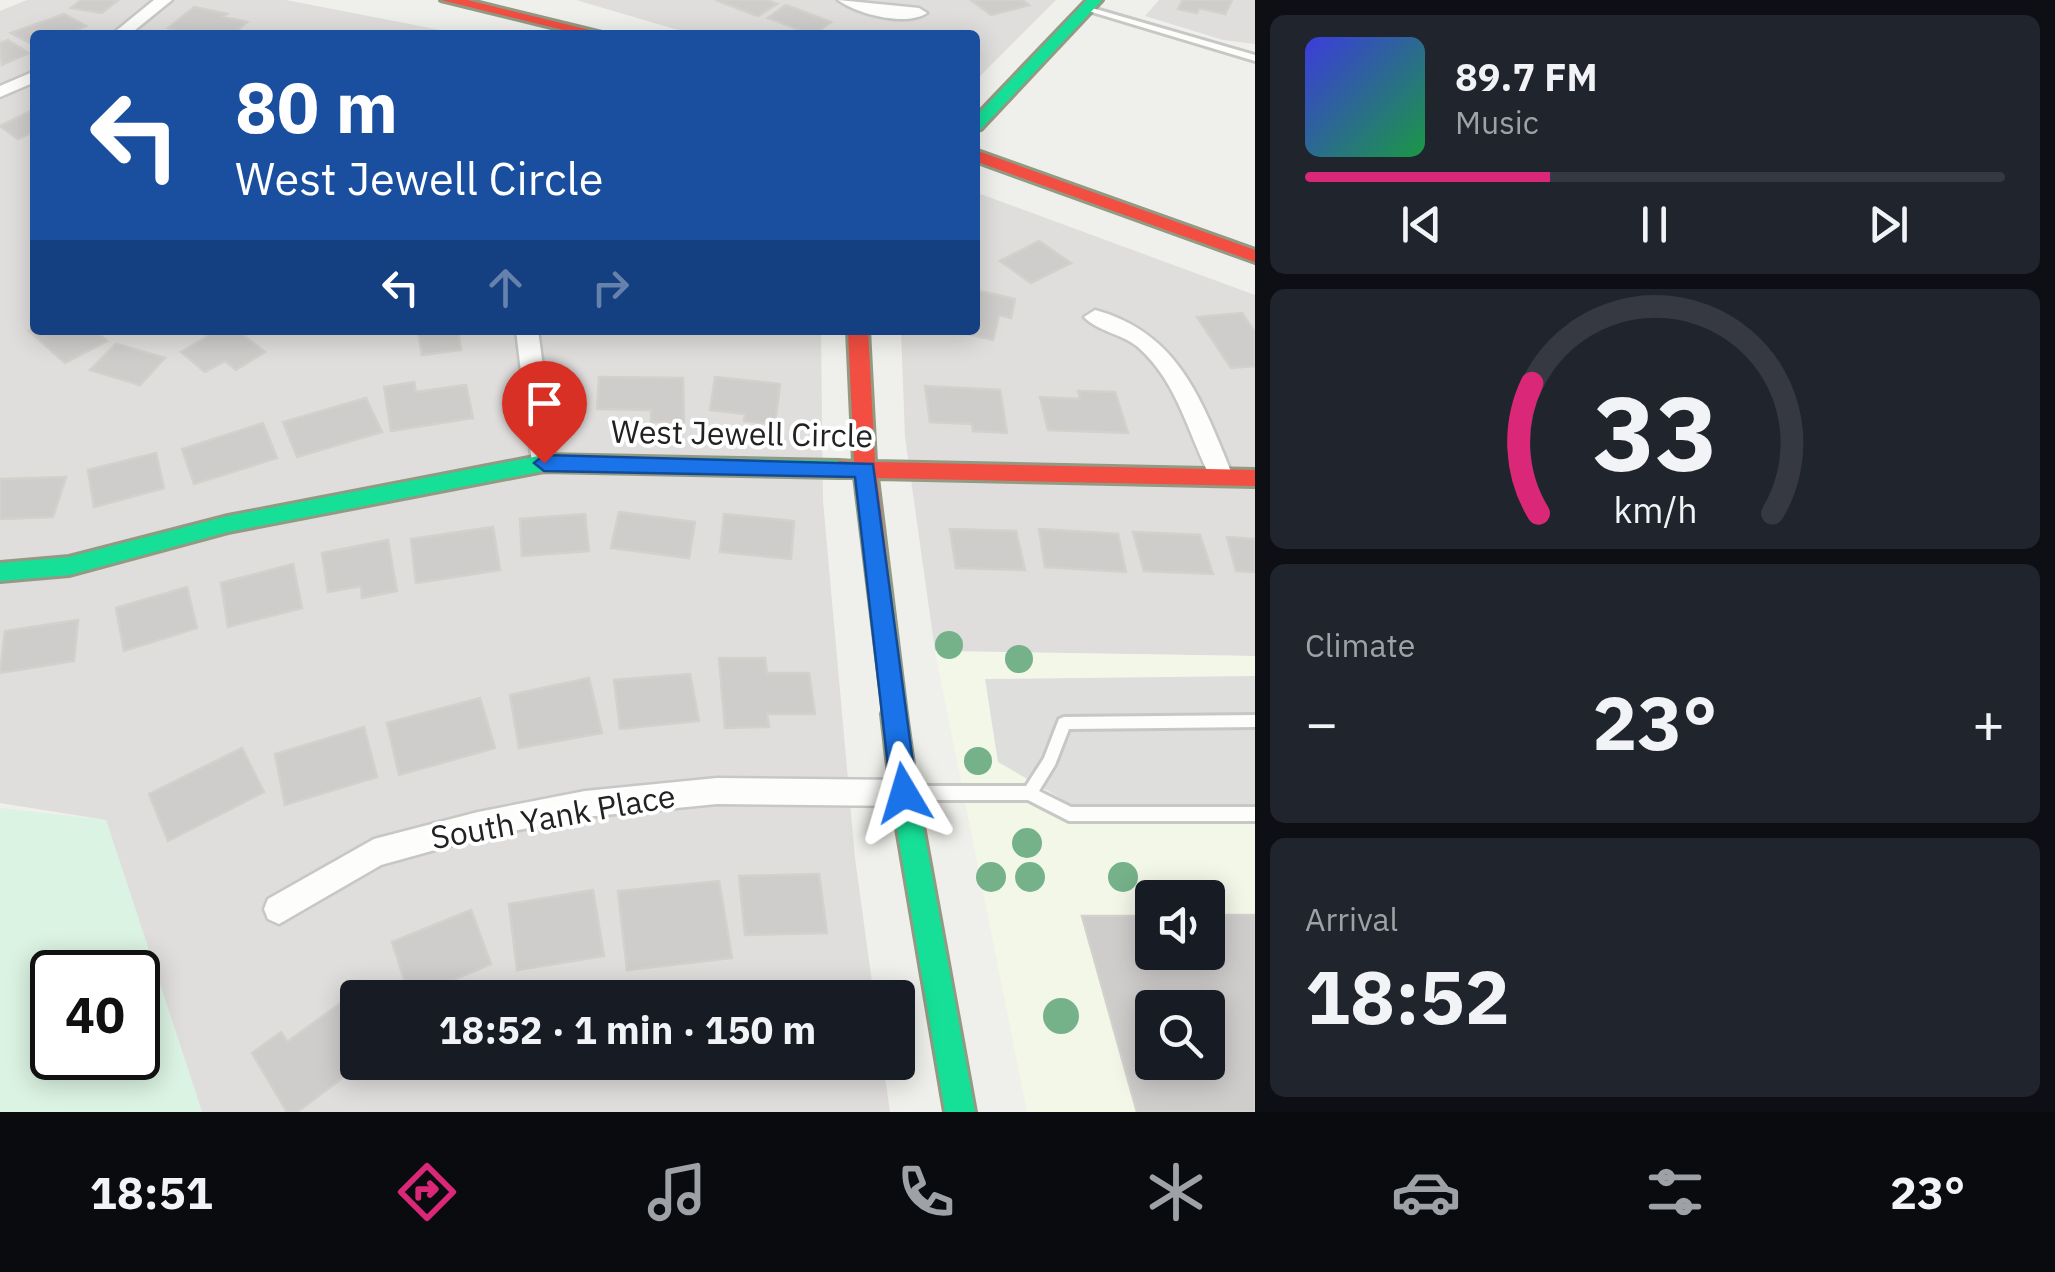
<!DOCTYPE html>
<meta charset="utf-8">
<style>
:root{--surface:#171b24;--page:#20242c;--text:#f1f3f6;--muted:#9ea1a6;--line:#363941;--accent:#db2777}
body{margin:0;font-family:"IBM Plex Sans",sans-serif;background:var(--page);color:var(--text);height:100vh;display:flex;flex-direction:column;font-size:38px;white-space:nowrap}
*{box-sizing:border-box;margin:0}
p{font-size:32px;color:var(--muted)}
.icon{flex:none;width:55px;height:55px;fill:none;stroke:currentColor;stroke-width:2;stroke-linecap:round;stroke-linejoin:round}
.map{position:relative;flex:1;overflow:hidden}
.drawer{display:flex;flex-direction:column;gap:15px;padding:15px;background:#0d0f14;width:800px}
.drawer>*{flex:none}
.top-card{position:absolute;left:30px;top:30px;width:950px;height:305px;border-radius:10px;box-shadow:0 5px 25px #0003;background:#1a4fa0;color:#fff;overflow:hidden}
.fabs{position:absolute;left:1135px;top:880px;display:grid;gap:20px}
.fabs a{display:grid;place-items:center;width:90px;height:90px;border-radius:10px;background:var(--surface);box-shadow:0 5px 25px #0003;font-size:50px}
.speed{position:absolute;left:30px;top:950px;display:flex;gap:20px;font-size:50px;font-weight:700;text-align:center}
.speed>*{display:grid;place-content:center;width:130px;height:130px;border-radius:50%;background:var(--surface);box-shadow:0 5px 25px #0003;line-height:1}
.speed .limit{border:5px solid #111;border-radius:15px;background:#fff;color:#111}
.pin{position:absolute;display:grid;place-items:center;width:85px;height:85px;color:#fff;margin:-102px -42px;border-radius:50% 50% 50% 0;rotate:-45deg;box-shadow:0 0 10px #0007}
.pin .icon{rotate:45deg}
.me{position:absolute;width:110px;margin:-55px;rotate:353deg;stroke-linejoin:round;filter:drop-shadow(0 0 8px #0008)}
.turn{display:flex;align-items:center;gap:35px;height:210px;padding:0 40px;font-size:45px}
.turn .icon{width:130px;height:130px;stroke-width:2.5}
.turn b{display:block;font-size:70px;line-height:85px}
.lanes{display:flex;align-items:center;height:95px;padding:0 40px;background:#0003;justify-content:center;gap:50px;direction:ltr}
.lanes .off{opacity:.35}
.big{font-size:75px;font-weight:700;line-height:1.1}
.drawer .tile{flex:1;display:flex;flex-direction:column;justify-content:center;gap:15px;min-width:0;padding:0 35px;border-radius:15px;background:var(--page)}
.drawer .dial{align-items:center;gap:0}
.dial svg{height:260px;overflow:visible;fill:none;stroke:var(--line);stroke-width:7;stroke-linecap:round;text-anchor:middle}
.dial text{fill:var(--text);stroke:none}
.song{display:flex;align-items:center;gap:30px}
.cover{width:120px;height:120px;border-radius:15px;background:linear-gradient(135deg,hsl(240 70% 55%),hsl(140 70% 35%))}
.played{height:10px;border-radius:5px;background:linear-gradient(90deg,var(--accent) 35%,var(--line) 35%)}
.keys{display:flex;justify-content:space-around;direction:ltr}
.heat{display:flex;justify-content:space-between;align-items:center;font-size:55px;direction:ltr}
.trip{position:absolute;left:340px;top:980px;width:575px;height:100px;border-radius:10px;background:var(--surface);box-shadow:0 5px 25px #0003;font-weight:700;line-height:100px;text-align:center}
.menu{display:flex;height:160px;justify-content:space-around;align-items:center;background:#090b0e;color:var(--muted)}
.menu .icon{width:70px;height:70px}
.menu .current{color:var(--accent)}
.menu b{font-size:45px;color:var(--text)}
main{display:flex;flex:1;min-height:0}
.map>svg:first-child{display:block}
.residential{fill:#dfdedc}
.education{fill:#f3f7e8;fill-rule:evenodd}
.religious{fill:#dededc}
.park{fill:#dbf3e2;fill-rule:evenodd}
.building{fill:#cecdcb;stroke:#d3d1cc;stroke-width:2.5;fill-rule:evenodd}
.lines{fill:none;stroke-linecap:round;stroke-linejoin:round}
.lane-casing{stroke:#c7c7c5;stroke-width:6}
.street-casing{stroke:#c7c7c5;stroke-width:5}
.fast-casing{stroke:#929a83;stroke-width:6}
.jam-casing{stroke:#929a83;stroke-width:6}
.lane{fill:#fdfdfc;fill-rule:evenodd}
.street{fill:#fdfdfc;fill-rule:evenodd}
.fast{fill:#16e098;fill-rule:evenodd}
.jam{fill:#f24e42;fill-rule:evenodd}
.tree{fill:#75b189}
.route{fill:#1a73e8;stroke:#114b97;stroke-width:2.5}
.labels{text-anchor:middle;stroke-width:8;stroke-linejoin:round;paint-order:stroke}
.street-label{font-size:32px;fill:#222;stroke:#fff}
</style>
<main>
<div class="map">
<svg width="1255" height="1112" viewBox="0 0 1255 1112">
<rect width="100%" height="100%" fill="#efefeb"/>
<path class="residential" d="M27,0H286L466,35H35V330H821L823,501L855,858L874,997L358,998V1062L883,1063L890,1112H202L106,820L0,803V11Z
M576,0H1056L975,81V35H695Z
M1159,0H1255V44L1223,40L1145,16Z
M975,192L1255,295V656L935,651L905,437L901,330H975Z"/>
<path class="education" d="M935,651L1255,656V1112H1027ZM1152,898H1208V952H1152ZM1152,1008H1208V1062H1152Z"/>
<path class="religious" d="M1255,676V811L1079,809L998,762L985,679Z"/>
<path class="park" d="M0,808L106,820L202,1112H0ZM52,972H138V1058H52Z"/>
<path class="building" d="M81,0H118L102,13L71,8Z
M716,0H767L777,4L758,16Z
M971,0H1022L1029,5L991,15Z
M1183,0H1232L1225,14L1199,8L1197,13L1178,9Z
M786,5L831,22L813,35L768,18Z
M194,7L227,14L223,17L247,22L232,35H201L168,28Z
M64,14L86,26L67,35H35V46L11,33Z
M8,40L29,53L2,65L0,43Z
M35,109V131L18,139L0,126Z
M1039,241L1071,263L1031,283L1000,261Z
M975,290L1015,299L1011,318L999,315L993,340L954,331L975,330Z
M1242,313L1255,332V366L1231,368L1197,317Z
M35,328L94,330L107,341L65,363L29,331Z
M219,330H236L265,352L236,370L225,361L205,372L181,352Z
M418,330H458L461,350L422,355Z
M116,344L165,358L140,385L90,370Z
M599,377L683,378L684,422H651V410L597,409Z
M715,377L780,384L775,424L744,421L745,414L710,410Z
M414,382L416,392L466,385L473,418L391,431L384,387Z
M925,386L1000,390L1007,433L973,431L972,424L930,422Z
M1078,391L1115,392L1128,433L1048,430L1040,397L1080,399Z
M366,398L382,432L297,457L283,422Z
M263,423L277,458L194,484L182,449Z
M156,453L164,488L94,507L88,470Z
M66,477L53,517L0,519V479Z
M619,512L695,522L689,558L611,548Z
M585,514L589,551L522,556L520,519Z
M724,514L794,521L791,559L720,552Z
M493,527L500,570L416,583L411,539Z
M950,529L1016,531L1025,570L956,568Z
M1039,529L1118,534L1126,572L1045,567Z
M1133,532L1200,535L1213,574L1144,571Z
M1227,537L1255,539V572L1236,571Z
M388,540L397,591L362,598L361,586L328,592L322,553Z
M293,564L302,608L228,627L221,583Z
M187,587L197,628L124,651L116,608Z
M78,620L74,661L0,673L5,631Z
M719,658H765L767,673H809L815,714H767L769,727L725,728Z
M690,674L699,721L620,729L614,680Z
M589,678L602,733L519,748L510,695Z
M480,698L495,748L399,775L387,723Z
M364,727L377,777L285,805L275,754Z
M242,748L264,792L168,841L149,794Z
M819,874L827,933L745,935L739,876Z
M719,881L732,958L627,970L618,891Z
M593,890L604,956L517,970L509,904Z
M471,910L491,964L410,998L392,942Z
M1208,915H1255V1112H1137L1082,916H1152V952H1208ZM1152,1008H1208V1062H1152Z
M360,989L366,998H358V1062H364L297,1112H287L252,1053L281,1032L287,1042Z"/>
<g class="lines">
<defs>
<path id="lane" d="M1085,6L1255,55V61L1085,10Z
M1255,715V727L1069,729L1055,765L1039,791L1071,807H1255V821H1069L1028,800H912L907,798L905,793L907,788L912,786H1026L1044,758L1059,719L1064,717Z"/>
<path id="street" d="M154,0H172L129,35H111Z
M838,0L919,8L927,13C906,27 857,14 838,0Z
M35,71V82L0,97V86Z
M1095,310C1180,333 1202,402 1233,476L1229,482H1213C1188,436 1179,383 1138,347C1122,334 1097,331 1084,317Z
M516,330H538L556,463L544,472L532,463Z
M717,778L904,780L914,784L918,793L914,802L904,806L717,804L585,817L478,838L381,865L279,924L268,919L264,909L268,899L374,839L478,812L585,791Z"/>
<path id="fast" d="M1087,0H1102L981,129L975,131V117Z
M544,455L839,461L850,469L839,477L544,471L228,532L69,575L0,581V563L69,557L228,516Z
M894,703L903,706L906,714L917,793L975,1112H945L891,793L882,714L885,706Z"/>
<path id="jam" d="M441,0H467L610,35H584Z
M975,150L1255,250V262L975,161Z
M848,330H868L875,462L1255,470V486L877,478L906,714L903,722L894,725L885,722L855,477H839L828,469L839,461L854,462Z"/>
</defs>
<use href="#lane" class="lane-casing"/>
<use href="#street" class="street-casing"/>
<use href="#fast" class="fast-casing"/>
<use href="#jam" class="jam-casing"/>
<use href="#lane" class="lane"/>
<use href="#street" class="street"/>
<use href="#fast" class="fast"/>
<use href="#jam" class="jam"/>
</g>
<g class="tree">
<circle cx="949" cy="645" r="14"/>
<circle cx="1019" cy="659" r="14"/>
<circle cx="978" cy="761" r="14"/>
<circle cx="1027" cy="843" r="15"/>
<circle cx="991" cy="877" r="15"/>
<circle cx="1030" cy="877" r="15"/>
<circle cx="1123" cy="877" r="15"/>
<circle cx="1061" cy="1016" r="18"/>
</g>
<path class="route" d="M544,455L873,464L917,793L913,801L904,805L894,801L891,793L855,477L544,471L534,463Z"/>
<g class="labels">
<g class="street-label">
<text transform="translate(742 434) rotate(1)" y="11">West Jewell Circle</text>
<text transform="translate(553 817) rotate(-10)" y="11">South Yank Place</text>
</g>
</g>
</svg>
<div class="fabs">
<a><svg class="icon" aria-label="sound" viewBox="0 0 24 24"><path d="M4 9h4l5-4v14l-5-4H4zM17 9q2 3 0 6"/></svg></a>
<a><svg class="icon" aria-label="search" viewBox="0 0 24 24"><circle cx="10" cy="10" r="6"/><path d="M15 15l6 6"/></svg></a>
</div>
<div class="speed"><div class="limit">40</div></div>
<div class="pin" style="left:544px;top:463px;background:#d93025"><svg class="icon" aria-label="arrive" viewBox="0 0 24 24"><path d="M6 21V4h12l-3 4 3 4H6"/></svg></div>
<svg class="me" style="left:904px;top:793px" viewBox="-20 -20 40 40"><path d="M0-17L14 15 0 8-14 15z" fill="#1a73e8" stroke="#fff" stroke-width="4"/></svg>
<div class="trip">18:52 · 1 min · 150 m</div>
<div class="top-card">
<div class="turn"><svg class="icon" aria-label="left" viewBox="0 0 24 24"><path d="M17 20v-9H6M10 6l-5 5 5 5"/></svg><div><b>80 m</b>West Jewell Circle</div></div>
<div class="lanes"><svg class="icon" aria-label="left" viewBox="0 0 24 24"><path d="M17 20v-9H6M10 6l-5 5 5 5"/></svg><svg class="icon off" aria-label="ahead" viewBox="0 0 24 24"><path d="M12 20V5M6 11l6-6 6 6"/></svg><svg class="icon off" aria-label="right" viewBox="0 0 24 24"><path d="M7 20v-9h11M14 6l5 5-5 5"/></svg></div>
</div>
</div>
<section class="drawer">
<div class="tile">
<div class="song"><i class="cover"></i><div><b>89.7 FM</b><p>Music</p></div></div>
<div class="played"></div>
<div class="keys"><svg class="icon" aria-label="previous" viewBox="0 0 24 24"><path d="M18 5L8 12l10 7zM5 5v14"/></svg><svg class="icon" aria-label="pause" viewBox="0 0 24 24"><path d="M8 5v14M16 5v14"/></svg><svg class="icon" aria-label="next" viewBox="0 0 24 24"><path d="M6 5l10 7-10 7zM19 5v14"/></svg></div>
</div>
<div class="tile dial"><svg viewBox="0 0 100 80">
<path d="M14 69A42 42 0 1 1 86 69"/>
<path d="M14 69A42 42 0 0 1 12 29" stroke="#db2777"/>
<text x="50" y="56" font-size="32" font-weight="700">33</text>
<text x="50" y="72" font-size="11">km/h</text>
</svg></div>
<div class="tile"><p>Climate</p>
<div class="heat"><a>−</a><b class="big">23°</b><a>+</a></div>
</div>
<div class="tile"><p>Arrival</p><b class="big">18:52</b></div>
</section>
</main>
<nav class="menu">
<b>18:51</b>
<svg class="icon current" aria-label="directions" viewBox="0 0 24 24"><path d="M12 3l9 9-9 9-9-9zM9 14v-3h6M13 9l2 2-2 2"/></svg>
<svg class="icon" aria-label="music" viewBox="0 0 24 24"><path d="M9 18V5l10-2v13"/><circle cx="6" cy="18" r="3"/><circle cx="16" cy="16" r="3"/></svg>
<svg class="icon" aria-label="phone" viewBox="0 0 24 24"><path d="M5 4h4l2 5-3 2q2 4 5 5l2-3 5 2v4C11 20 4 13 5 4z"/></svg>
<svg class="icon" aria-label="climate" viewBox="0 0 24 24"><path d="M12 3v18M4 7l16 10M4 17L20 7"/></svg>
<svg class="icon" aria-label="car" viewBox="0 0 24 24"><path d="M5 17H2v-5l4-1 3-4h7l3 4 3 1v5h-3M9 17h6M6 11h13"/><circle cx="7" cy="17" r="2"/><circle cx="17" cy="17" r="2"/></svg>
<svg class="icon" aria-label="filters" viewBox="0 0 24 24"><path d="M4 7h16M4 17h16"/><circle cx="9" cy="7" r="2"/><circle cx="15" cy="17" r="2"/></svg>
<b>23°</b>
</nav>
